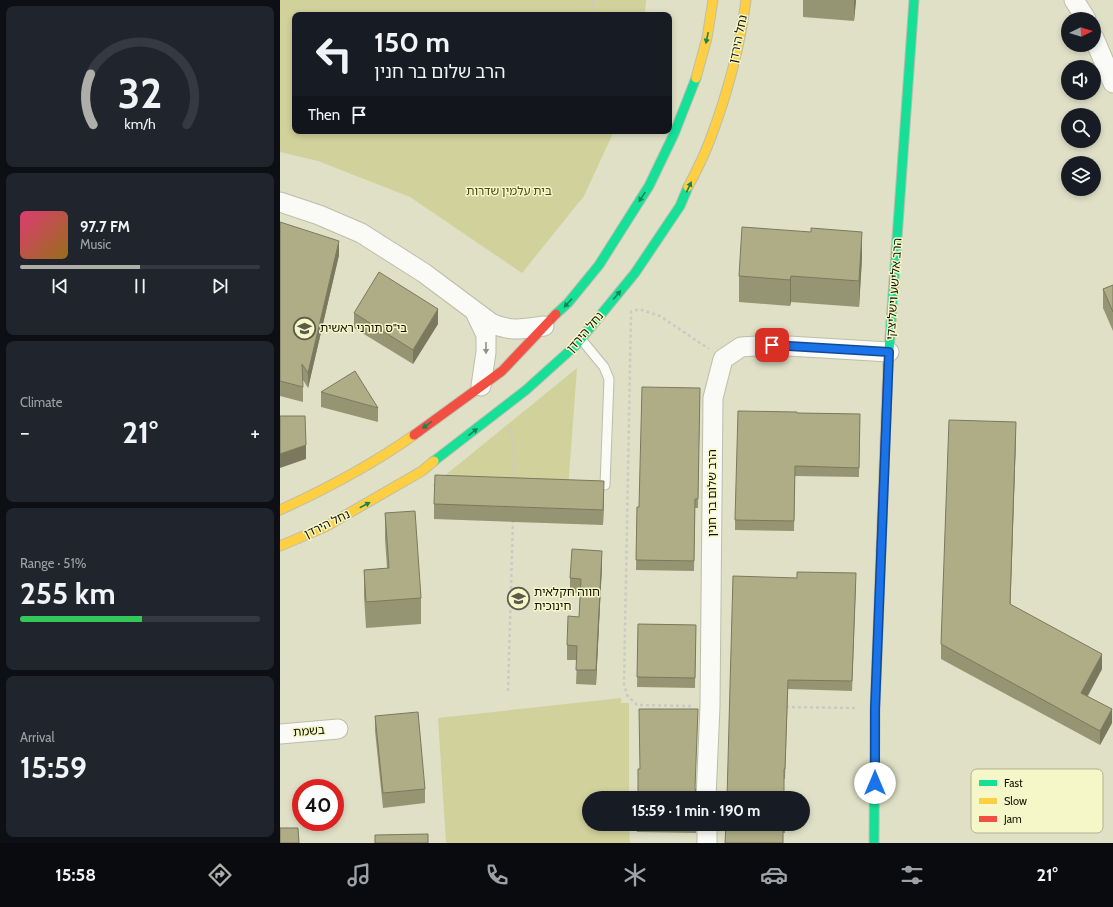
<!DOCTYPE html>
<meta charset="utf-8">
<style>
:root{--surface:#171b24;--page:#20242c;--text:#f1f3f6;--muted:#9ea1a6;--line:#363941;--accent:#adafa8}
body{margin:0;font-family:Cabin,"Noto Sans Hebrew",sans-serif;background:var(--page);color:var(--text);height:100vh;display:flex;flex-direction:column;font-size:15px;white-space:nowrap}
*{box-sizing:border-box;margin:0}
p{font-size:13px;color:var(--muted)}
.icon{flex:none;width:22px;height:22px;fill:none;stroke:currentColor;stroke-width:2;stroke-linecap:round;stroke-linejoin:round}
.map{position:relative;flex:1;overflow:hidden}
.side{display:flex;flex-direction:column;gap:6px;padding:6px;background:#0d0f14;width:280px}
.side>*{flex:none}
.banner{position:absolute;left:12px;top:12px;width:380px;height:122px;border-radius:8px;box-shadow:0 2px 6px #0003;background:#171b24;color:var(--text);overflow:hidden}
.needle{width:26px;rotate:85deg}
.buttons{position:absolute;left:781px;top:12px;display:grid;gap:8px}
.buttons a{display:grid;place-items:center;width:40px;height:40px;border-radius:50%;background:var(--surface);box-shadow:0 2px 6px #0003;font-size:20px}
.speed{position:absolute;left:12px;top:779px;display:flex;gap:8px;font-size:20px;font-weight:700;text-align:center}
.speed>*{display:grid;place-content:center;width:52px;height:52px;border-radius:50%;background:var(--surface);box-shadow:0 2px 6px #0003;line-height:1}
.speed .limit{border:6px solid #d22;background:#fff;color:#111}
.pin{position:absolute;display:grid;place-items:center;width:34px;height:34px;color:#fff;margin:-17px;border-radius:8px;box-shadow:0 2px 6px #0006}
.me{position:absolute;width:44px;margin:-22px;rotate:0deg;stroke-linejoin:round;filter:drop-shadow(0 0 3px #0008)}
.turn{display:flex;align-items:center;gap:14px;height:84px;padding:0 16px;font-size:18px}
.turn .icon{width:52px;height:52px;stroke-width:2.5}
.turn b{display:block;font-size:28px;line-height:34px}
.then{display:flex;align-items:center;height:38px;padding:0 16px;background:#0003;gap:8px;font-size:15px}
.big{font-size:30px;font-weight:700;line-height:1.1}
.side .tile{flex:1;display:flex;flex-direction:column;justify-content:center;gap:6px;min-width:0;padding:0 14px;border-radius:8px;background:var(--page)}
.side .dial{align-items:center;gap:0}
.dial svg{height:104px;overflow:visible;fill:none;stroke:var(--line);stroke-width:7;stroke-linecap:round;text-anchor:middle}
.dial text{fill:var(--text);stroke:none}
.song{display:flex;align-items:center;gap:12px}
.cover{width:48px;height:48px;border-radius:6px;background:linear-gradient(135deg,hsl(340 70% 55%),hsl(40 70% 35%))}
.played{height:4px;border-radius:2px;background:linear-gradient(90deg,var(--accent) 50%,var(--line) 50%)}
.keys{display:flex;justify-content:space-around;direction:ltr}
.heat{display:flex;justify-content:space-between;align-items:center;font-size:22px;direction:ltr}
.charge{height:6px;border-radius:3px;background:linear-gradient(90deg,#34c759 51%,var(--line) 0)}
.trip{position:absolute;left:302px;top:791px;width:228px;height:40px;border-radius:20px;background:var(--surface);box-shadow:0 2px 6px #0003;font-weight:700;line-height:40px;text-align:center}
.dock{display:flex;height:64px;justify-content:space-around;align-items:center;background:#090b0e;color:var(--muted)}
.dock .icon{width:28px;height:28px}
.dock .on{color:var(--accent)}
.dock b{font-size:18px;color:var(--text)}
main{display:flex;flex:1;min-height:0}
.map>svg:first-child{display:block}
.green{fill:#d1d19b}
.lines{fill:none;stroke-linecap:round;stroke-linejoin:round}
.lane-casing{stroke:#bdbea9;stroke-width:11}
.street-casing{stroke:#bdbea9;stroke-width:21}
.fast-casing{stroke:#bdbea9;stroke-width:11}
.slow-casing{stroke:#bdbea9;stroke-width:11}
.jam-casing{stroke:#bdbea9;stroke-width:11}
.path{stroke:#cacac3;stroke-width:2.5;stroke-dasharray:3 3;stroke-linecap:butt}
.lane{stroke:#fafaf6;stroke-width:9}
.street{stroke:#fafaf6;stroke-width:19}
.fast{stroke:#16e098;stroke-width:9}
.slow{stroke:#ffcf43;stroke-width:9}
.jam{stroke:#f24e42;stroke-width:9}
.wall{fill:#969573}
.shaded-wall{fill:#7a795e}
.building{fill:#aead86;stroke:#7a795e}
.oneway{fill:#158455}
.oneway2{fill:#929289}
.route-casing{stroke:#114b97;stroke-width:10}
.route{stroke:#1a73e8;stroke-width:7}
.labels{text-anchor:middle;stroke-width:3;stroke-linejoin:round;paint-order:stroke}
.street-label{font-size:12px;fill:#131304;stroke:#f6f7c8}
.park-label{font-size:12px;fill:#4c4b16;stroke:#f6f7c8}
.poi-label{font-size:12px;fill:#131304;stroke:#f6f7c8;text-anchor:start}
.key{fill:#f6f7c8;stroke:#b2b38d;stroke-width:1}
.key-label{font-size:11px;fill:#131304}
</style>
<main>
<section class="side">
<div class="tile dial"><svg viewBox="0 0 100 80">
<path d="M14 69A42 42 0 1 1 86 69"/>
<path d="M14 69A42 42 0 0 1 12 30" stroke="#adafa8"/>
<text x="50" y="56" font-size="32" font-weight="700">32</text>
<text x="50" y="72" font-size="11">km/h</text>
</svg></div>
<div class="tile">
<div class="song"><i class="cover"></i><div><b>97.7 FM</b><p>Music</p></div></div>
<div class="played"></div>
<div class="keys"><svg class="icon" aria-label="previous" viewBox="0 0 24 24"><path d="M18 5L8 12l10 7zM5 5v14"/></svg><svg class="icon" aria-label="pause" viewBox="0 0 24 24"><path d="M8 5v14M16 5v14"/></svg><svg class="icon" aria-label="next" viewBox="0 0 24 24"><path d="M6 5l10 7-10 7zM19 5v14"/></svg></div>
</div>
<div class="tile"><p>Climate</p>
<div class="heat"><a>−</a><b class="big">21°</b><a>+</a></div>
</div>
<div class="tile"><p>Range · 51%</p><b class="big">255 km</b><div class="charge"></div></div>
<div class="tile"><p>Arrival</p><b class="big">15:59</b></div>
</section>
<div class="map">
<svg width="833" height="843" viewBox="0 0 833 843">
<rect width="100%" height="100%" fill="#dfe0c6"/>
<path class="green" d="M0,0H366L365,15H15V131H334L304,196L242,273L130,197L38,161L0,152Z
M297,368L288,489L152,486Z
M341,698V703H349V798H309V824H349L350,843H166L158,718Z"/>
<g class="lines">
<defs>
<path id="lane" d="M301,339L324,367L329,379L325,485"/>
<path id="street" d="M794,0L806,19
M814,38L833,83
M0,202L39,215L81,233L144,273L211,323C230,332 243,329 264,326
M195,312L206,335V352L201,386
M0,734L58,729
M426,798L430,706L433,398L443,359L461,347L492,345L609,352
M427,824V843"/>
<path id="fast" d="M276,314L288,303L319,265L369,186L394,134L416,78
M608,365L634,0
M154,461L246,390L296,345L355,273L400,206L408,187
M594,843L595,709L601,551"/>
<path id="slow" d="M416,78L427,38L433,0
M408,187C416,172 424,156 430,140C447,95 460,47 466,0
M0,510C46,489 93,464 134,435
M0,546L45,527L142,471L154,461"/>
<path id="jam" d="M134,435L222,371L276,314
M601,551L608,365"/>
</defs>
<use href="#lane" class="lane-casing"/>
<use href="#street" class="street-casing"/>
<use href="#fast" class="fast-casing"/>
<use href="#slow" class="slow-casing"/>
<use href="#jam" class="jam-casing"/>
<path class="path" d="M313,15V0
M228,430L233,438L234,479
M228,691L233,518
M411,706L357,705L347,695L344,684L351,312L359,309L380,316L429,349
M506,707L575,708"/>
<use href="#lane" class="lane"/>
<use href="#street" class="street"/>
<use href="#fast" class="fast"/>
<use href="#slow" class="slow"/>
<use href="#jam" class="jam"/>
</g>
<path class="wall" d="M523,0H576L574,21L523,17Z
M0,222L59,255L28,388L23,380V402L0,396Z
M582,258L579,307L511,302L510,306L459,302V276Z
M833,285V331L823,308V289Z
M74,313L158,324L133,364L74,328Z
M420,388L418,508H415L414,571L356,570L357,507H359Z
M41,392L98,408V422L41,407Z
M517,413L580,414L579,477L515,476L514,531L455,530V520Z
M736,436L730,604L822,669L808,696L832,723L820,745L661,659V644Z
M324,495L323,525L154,519V504Z
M105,513L141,598V624L86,628L84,596V570L107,568L105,539Z
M322,565L316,685L296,684L297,660H287V645L299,617L300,593H290V578Z
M453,576L576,583L572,691L508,689L505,779H504Z
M358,624L416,625L415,688L357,687Z
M95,716L145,789V803L103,808L95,731Z
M357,824H416V833L357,832Z
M446,824H505V833H503Z"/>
<path class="shaded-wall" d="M574,0H576L574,21Z
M582,232V258L579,307V281Z
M59,241V255L28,388V373Z
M511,276V302L510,306V280Z
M158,309V324L133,364V350Z
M736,422V436L730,619V604Z
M26,445V459L0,468V454Z
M324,481V495L323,525V510Z
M322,551V565L316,685V670Z
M822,654V669L801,707V693Z
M832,709V723L820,745V731Z"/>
<path class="building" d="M0,222L59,241L28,373L22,364L23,387L0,381Z
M462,227L531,232V228L582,232L579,281L511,276L510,280L459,276Z
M99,272L158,309L133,350L74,313Z
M833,285V312L823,289Z
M75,371L98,408L41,392Z
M362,387L420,388L418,499H415L414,561L356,560L357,507H359Z
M458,411L517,412V413L580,414L579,468L515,466L514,521L455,520Z
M0,416H25L26,445L0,454Z
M669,420L736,422L730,604L822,654L801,693L832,709L820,731L661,644Z
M155,475L324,481L323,510L154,504Z
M135,511L141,598L86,602L84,570L109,568L105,513Z
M292,549L322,551L316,670H296L297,646L287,645L288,616L299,617L301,579L290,578Z
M517,572L576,573L572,681L508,680L505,769H504V798H447L453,576L517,578Z
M358,624L416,625L415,678L357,677Z
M359,709H418L415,788L416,793V798H358V769H360Z
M138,712L145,789L103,793L95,716Z
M446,824H503V843H445Z
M0,828H18L19,843H0Z
M148,834V843H95V835Z"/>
<defs><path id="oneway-solid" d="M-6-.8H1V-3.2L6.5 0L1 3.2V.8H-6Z"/></defs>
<g class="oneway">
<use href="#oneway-solid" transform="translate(427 38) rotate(102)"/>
<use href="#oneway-solid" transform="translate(409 187) rotate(-65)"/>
<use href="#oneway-solid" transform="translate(362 197) rotate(123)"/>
<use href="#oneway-solid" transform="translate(337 295) rotate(-50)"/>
<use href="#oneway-solid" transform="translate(288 303) rotate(133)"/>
<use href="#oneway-solid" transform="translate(147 425) rotate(144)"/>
<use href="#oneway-solid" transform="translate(193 432) rotate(-38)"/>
<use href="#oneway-solid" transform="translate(85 505) rotate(-28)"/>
</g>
<use class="oneway2" href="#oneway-solid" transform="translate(206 348) rotate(90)"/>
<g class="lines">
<defs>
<path id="route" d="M492,345L609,352L595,709V783"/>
</defs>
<use href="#route" class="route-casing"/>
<use href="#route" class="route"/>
</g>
<defs>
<symbol id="school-ring" viewBox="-11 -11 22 22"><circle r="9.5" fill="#f6f7c8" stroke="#5a5b48" stroke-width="1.5"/><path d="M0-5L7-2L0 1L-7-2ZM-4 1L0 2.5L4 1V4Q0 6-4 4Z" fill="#5a5b48"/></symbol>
</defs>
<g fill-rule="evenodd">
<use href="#school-ring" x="12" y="316" width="25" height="25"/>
<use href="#school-ring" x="226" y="586" width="25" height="25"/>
</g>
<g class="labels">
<g class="street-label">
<text transform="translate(458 39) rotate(-78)" y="4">נחל הירדן</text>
<text transform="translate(614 289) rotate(-86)" y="4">הרב אלישע וישליצקי</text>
<text transform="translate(305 332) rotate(-49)" y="4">נחל הירדן</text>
<text transform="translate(432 493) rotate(-90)" y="4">הרב שלום בר חנין</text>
<text transform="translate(47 524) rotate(-26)" y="4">נחל הירדן</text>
<text transform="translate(29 731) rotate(-5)" y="4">בשמת</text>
</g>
<g class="park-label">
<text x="229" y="195">בית עלמין שדרות</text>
</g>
<g class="poi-label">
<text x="40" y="332">בי"ס תורני ראשית</text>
<text x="254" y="596">חווה חקלאית<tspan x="254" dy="14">חינוכית</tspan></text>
</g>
</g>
<rect x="691" y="769" width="132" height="64" rx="6" class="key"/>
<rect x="699" y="780" width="18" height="6" fill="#16e098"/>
<rect x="699" y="798" width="18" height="6" fill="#ffcf43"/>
<rect x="699" y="816" width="18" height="6" fill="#f24e42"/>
<g class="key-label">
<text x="724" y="787">Fast</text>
<text x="724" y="805">Slow</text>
<text x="724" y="823">Jam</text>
</g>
</svg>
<div class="buttons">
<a><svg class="needle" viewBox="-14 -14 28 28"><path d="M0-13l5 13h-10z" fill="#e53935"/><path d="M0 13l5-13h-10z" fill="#9ea1a6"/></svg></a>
<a><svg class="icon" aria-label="sound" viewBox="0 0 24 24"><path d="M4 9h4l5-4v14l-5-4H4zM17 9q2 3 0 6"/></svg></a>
<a><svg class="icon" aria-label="search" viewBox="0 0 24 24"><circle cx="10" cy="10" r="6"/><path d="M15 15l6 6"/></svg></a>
<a><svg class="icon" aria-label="layers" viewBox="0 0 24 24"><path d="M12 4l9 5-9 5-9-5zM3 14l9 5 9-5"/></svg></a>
</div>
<div class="speed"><div class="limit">40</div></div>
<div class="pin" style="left:492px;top:345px;background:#d93025"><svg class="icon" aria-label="arrive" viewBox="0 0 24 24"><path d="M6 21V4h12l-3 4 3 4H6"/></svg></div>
<svg class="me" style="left:595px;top:783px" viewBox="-20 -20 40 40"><circle r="19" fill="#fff"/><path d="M0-13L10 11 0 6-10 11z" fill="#1a73e8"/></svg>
<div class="trip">15:59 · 1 min · 190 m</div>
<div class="banner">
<div class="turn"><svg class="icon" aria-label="left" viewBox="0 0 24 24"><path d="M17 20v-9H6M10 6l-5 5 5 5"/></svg><div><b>150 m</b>הרב שלום בר חנין</div></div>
<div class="then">Then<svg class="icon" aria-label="arrive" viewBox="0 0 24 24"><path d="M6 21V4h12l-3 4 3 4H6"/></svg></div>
</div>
</div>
</main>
<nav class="dock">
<b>15:58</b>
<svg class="icon on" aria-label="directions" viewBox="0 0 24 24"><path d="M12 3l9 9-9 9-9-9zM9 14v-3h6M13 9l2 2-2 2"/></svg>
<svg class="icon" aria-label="music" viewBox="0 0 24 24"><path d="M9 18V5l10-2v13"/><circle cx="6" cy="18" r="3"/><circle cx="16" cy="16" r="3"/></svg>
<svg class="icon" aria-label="phone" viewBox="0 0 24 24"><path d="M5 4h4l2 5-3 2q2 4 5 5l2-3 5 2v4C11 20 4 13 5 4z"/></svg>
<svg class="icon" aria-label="climate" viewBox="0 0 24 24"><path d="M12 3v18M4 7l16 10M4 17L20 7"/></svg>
<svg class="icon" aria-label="car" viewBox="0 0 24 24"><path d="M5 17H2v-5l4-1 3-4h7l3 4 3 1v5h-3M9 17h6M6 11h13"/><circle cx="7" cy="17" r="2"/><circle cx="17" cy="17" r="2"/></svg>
<svg class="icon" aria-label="filters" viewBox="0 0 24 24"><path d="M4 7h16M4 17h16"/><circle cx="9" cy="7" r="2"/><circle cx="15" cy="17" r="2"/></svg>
<b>21°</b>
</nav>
